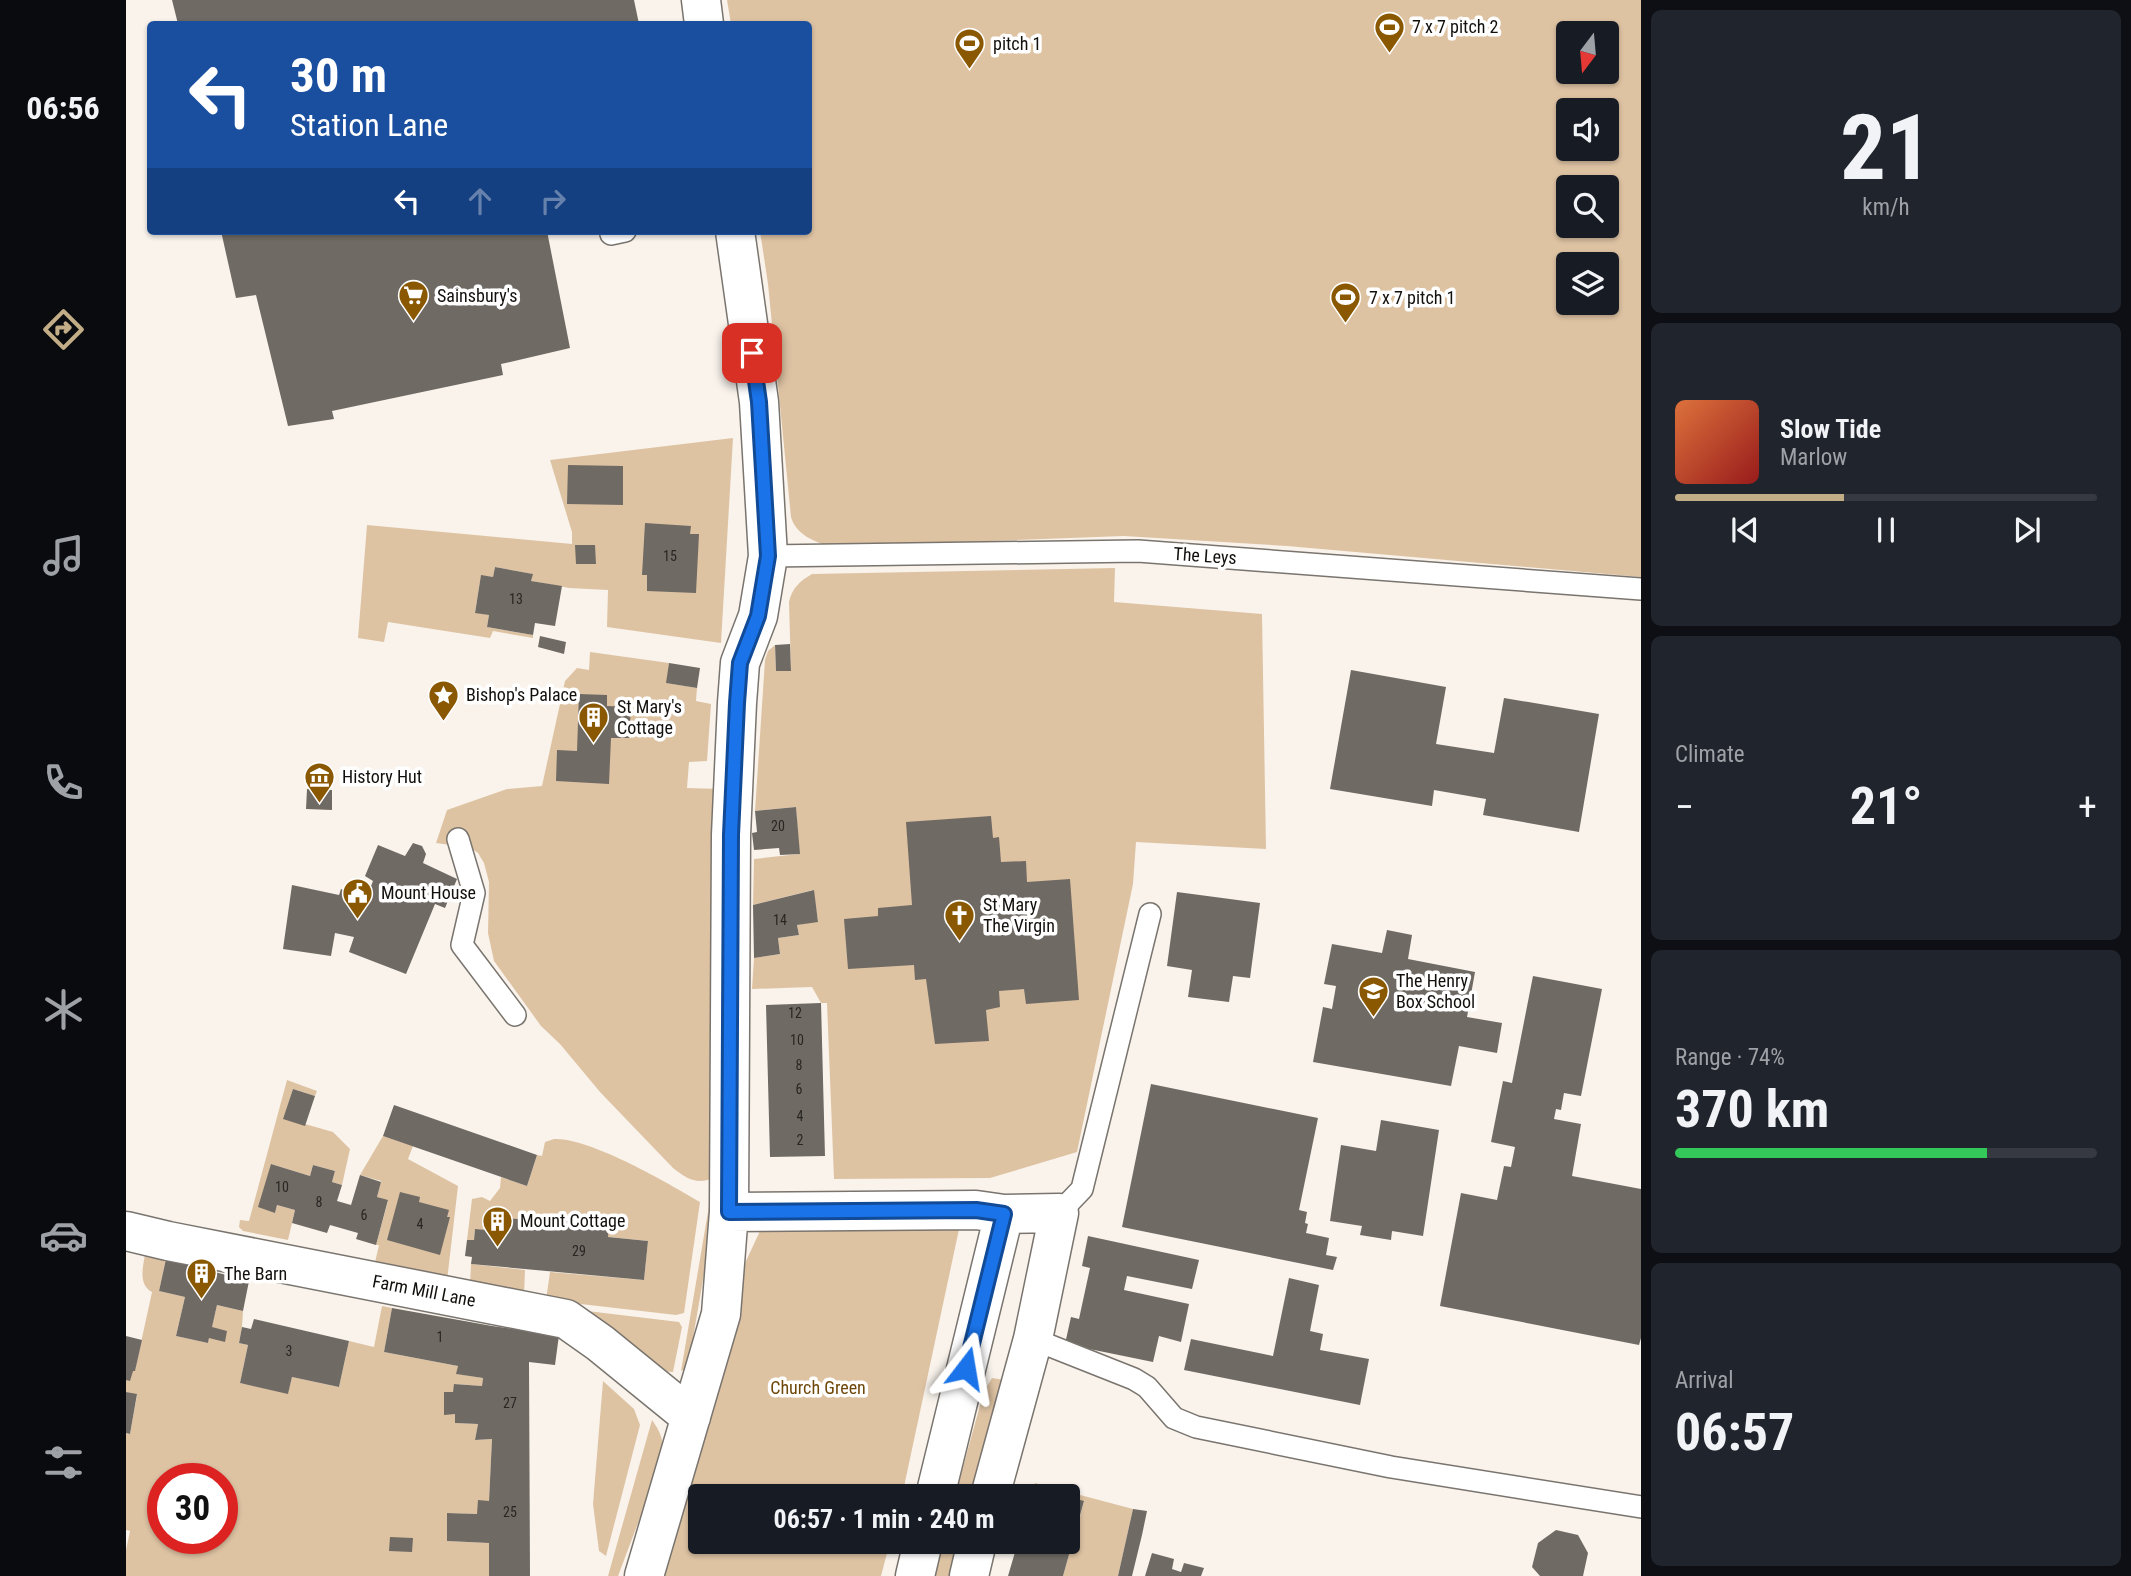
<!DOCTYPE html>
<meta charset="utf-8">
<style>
:root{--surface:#171b24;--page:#20242c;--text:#f1f3f6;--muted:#9ea1a6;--line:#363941;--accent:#c2ad87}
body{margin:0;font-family:"Roboto Condensed",sans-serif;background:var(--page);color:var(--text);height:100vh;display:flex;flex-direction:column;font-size:26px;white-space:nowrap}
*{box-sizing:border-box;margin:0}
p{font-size:23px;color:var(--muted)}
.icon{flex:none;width:38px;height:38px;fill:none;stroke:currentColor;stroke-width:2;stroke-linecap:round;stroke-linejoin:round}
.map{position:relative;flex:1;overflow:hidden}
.sheet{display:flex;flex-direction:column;gap:10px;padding:10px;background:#0d0f14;width:490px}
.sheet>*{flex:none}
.top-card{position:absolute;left:21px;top:21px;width:665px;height:214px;border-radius:7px;box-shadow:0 2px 5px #0004;background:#1a4fa0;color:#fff;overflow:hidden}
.needle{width:46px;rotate:196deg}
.fabs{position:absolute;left:1430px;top:21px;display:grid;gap:14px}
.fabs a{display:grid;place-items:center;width:63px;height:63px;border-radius:7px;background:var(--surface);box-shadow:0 2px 5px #0004;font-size:35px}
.speed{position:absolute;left:21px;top:1463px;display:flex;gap:14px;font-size:35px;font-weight:700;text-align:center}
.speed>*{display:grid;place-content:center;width:91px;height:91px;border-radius:50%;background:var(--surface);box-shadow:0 2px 5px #0004;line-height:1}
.speed .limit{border:10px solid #d22;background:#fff;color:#111}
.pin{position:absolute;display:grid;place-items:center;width:60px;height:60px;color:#fff;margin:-30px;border-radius:14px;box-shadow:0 4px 10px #0006}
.me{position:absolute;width:77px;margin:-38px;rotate:14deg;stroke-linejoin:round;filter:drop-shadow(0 0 5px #0008)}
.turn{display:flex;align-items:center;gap:24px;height:147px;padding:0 28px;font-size:32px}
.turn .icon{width:91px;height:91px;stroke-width:2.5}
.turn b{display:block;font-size:49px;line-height:60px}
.lanes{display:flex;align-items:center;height:66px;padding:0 28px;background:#0003;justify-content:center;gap:35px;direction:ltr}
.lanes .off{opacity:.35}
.big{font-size:52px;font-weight:700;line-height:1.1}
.sheet .tile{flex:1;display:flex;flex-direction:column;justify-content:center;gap:10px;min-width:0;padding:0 24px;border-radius:10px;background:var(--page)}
.sheet .dial{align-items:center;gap:0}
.dial b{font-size:91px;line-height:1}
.song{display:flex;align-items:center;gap:21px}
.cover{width:84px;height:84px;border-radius:10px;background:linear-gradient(135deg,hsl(20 70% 55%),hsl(0 70% 35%))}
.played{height:7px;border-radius:4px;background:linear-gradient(90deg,var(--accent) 40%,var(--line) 40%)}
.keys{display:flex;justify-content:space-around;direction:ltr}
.heat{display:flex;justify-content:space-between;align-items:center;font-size:38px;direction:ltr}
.charge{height:10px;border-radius:5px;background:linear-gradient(90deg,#34c759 74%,var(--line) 0)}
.trip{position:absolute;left:562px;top:1484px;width:392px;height:70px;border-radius:7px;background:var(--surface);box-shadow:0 2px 5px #0004;font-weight:700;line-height:70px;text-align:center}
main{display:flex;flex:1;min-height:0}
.menu{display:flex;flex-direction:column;width:126px;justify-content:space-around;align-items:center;background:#090b0e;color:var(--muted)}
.menu .icon{width:49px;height:49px}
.menu .on{color:var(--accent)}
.menu b{font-size:32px;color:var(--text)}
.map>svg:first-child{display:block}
.green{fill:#dec3a3;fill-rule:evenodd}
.building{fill:#6f6a64}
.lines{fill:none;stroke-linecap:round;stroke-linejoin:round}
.service-casing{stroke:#79746e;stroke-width:24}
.minor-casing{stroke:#79746e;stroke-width:41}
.service{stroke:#fff;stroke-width:21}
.minor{stroke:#fff;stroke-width:38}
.route-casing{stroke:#114b97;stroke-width:18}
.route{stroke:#1a73e8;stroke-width:12}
.labels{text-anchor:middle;stroke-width:7;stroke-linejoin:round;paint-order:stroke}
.number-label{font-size:14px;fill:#292623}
.poi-label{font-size:18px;fill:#12100d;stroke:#fff;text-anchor:start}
.street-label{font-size:18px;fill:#12100d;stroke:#fff}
.park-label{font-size:18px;fill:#6f4709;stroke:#fff}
</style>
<main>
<nav class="menu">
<b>06:56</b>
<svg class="icon on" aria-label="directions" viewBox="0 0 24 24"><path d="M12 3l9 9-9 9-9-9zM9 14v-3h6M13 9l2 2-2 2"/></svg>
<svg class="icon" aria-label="music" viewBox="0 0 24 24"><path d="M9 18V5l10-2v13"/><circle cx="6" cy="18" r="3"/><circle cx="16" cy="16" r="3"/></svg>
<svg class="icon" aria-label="phone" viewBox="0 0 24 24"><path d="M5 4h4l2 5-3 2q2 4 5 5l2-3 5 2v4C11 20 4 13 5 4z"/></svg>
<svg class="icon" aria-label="climate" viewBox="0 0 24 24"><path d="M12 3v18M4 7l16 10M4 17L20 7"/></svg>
<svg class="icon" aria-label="car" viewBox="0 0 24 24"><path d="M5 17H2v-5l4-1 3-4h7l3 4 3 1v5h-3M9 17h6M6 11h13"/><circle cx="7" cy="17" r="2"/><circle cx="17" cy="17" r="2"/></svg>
<svg class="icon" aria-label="filters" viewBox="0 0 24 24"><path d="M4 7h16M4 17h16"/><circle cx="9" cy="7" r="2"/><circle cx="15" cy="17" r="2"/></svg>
</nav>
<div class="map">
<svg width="1515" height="1576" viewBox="0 0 1515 1576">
<rect width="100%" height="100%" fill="#f9f3ec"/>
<path class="green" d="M601,0H1515V577L1161,546L998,536L706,547C689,542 670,535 665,517L642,284L634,231H682V24H605ZM1442,33H1480V72H1442ZM1442,110H1480V149H1442ZM1442,187H1480V226H1442ZM1442,264H1480V303H1442Z
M607,438L595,643L481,627L482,590L443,588L405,581L406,574L369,567L367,577L355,576L349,612L363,615L361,627L407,635V638L367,631L364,638L262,622L258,642L232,638L241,525L446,544V532L424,460Z
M989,568L988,602L1136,614L1140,849L1010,842L1007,884L951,1152L864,1178L708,1179L701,1003H695L686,987L626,989L628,958L654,954L652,938L673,935L671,925L692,921L687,890L627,905L628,859L673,854L670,807L629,811L639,660L642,651L649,645L650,671H665L663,602C666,588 674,581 686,574Z
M464,652L543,663L541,683L571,688L570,701L585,704L581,761L563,762L561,788L594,789L588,1178C571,1185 561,1179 547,1168L474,1092L434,1044L415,1026L368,961L362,933L363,882L358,863L352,853L345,848L310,843L321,810L381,789L416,786L439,681L451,668L463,670Z
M161,1080L191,1091L189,1096L167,1089L158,1118L207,1132L224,1149L216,1185L206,1182L209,1171L187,1165L184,1176L145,1164L149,1213L151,1205L169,1210L162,1240L117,1231L113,1227L114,1220L123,1221Z
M257,1136L287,1146L282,1159L332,1186L321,1281L248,1267L253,1245H250L262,1201L251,1197L255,1181L234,1175Z
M428,1139C463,1137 542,1183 574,1202L558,1313L550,1315L420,1300L424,1272L518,1280L522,1241L482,1237V1224L432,1220L430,1230L403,1228L404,1220L379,1218L377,1231L349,1229L348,1240H341L346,1199L356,1197L364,1201L374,1188L375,1177L401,1186L411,1155L416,1156L419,1142Z
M583,1206L589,1210L562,1367L555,1371Z
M835,1220L776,1496H574V1542H764L755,1576H532L607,1302L620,1261L634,1231L666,1221Z
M19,1254L40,1259L33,1291L59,1297L50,1336L82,1343L91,1305L117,1311L116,1327L113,1343L122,1345L114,1383L162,1393L166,1377L213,1387L223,1341L248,1347L256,1306L266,1308L258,1352L332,1366L331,1374L357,1378L356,1386L329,1384L327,1392L330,1423L352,1424L349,1440L366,1439L363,1501L351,1514L321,1513V1541L363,1543V1576H0V1550L4,1531L0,1530V1433L4,1434L11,1395L0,1392V1369L9,1370L26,1292C12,1284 17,1268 19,1254ZM37,1479H96V1538H37Z
M345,1264L399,1270L398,1295L344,1285Z
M453,1310L553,1322L556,1327L547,1372L533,1371Z
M866,1378L879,1380L854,1496H829L858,1391Z
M477,1381L508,1409L514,1425L480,1556L473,1551L467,1504Z
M526,1420C535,1432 538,1442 537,1457L492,1576H482Z
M909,1483L1007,1509L992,1576H937L958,1502L908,1487Z
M817,1542H841L831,1576H807Z"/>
<path class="building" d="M46,0H508L513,24H52Z
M95,231H421L444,348L375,364L377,375L206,411L208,419L162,426L130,295L110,298Z
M442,465L497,466V505L441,504Z
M519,523L565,526L564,534H573L570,593L521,591V575H516Z
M449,545H469L470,564H450Z
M369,567L407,574L405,581L436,586L429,626L409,623L407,635L361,627L363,615L349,613L355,575L367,577Z
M414,636L440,642L438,654L412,647Z
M664,644L665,671H650L649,645Z
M543,663L574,668L571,688L540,683Z
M1225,670L1320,687L1310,744L1368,753L1378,698L1473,714L1453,832L1357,815L1360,799L1308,790L1306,806L1204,789Z
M453,694L481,695V706L505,707L503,738H485L483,784L430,781L431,750L451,751Z
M181,789L206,790V810L180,809Z
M670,807L674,854L654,855L653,848L628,850L626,833L631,832L629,811Z
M865,816L867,838L873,837L875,862L900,861L901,882L944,879L953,1000L900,1004L898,989L873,991L874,1007L860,1010L863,1041L809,1044L800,979L789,980L788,965L722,969L718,919L752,916V908L786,905L780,822Z
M287,843L296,846L300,854L297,863L331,879L319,908L309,904L280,974L223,952L228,937L209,933L205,956L157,949L166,885L213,895L215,889L240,899L247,881L239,876L252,845L279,856Z
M688,890L692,922L671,925L673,935L652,938L654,954L628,958L627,905Z
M1051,892L1134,903L1124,978L1107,976L1103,1002L1062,997L1066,970L1041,966Z
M1261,930L1286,935L1282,959L1349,972L1341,1017L1376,1023L1371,1053L1333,1046L1325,1086L1187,1062L1197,1007L1206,1009L1210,986L1198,984L1206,944L1256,953Z
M1407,976L1476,989L1455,1096L1438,1093L1435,1110L1430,1109L1428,1119L1455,1124L1446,1176L1515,1189V1338L1513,1345L1314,1306L1335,1193L1371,1200L1378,1166L1385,1167L1389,1147L1365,1142L1377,1081L1386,1083Z
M695,1003L699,1156L644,1157L640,1005Z
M1025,1084L1192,1118L1173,1210L1181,1212L1179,1223L1182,1224L1180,1233L1203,1238L1200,1255L1211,1257L1207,1270L996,1227Z
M167,1089L189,1096L179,1126L157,1119Z
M268,1105L411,1155L401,1186L257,1136Z
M1255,1120L1313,1130L1297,1236L1266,1231L1265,1240L1234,1235L1236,1226L1204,1221L1215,1145L1250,1151Z
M145,1164L184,1176L187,1165L209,1171L206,1182L216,1185L211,1201L225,1205L234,1175L255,1182L251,1197L262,1200L250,1245L230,1239L232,1233L204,1225L201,1233L166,1223L169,1210L151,1205L149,1213L132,1207Z
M274,1192L294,1197L293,1202L323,1210L321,1217H324L314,1255L261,1240Z
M379,1218L404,1220L403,1228L430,1230L431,1220L483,1224L482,1237L522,1241L518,1280L345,1264L346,1257L339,1256L341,1240H348L349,1229L377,1231Z
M962,1236L1073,1260L1066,1289L1001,1276L998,1290L1063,1304L1055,1342L1033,1336L1027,1362L939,1344L945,1317L953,1319L964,1268L956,1266Z
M40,1259L123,1281L117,1311L91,1305L86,1327L101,1331L99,1342L83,1338L82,1343L50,1336L59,1297L33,1291Z
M1163,1278L1193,1285L1184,1331L1197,1334L1194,1350L1243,1359L1234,1405L1058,1370L1065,1339L1147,1356Z
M266,1308L366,1326L433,1335L429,1365L403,1362L404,1576H363V1543L321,1541V1513L351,1514L352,1500L363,1501L366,1439L349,1440L352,1424L329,1423V1414L318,1415V1392H327L328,1384L356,1386L357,1378L330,1374L332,1366L258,1352Z
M128,1319L223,1341L213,1387L166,1377L162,1394L114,1383L122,1345L113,1343L116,1327L125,1329Z
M0,1336L16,1340L9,1371H7L4,1381L0,1380Z
M0,1392L11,1394L4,1434L0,1433Z
M908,1487L937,1496H906Z
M942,1497L958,1501L937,1576H882L892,1542H942Z
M1007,1509L1021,1511L1016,1535L1006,1576H992Z
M1430,1530L1452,1535L1462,1553L1457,1576H1414L1406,1567L1412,1543Z
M264,1537L287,1538L286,1552L263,1551Z
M1026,1553L1048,1559L1046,1569L1055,1572L1058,1563L1078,1568L1075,1576H1019Z"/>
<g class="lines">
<defs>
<path id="service" d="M485,234L499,231
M642,556L1012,551L1515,589
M332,839L348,893L336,945L389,1015
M933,1213L956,1189L1024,914
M907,1339L1008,1379L1021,1387L1048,1418L1070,1427L1265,1467L1515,1507"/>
<path id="minor" d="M575,0L578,24
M603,1212L850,1210L878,1214L933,1213L907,1339L864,1496
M0,1231L42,1241L440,1319L474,1343L565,1417
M809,1496L878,1214
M518,1576L595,1314L603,1212L605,835L611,703L614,663L632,616L642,556L633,402L609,231
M789,1576L797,1542
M843,1576L851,1542"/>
</defs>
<use href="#service" class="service-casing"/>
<use href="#minor" class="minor-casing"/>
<use href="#service" class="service"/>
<use href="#minor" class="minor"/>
</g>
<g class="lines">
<defs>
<path id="route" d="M626,353L633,402L642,556L632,616L614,663L611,703L605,835L603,1212L850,1210L878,1214L840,1368"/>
</defs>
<use href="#route" class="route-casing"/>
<use href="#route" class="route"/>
</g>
<defs>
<symbol id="stadium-pin" viewBox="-11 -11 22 30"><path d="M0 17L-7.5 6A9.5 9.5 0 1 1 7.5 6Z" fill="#895800" stroke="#fff"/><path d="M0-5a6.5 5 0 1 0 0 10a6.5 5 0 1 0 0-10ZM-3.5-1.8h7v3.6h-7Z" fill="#fff"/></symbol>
<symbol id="supermarket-pin" viewBox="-11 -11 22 30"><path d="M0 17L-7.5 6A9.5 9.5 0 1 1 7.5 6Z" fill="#895800" stroke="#fff"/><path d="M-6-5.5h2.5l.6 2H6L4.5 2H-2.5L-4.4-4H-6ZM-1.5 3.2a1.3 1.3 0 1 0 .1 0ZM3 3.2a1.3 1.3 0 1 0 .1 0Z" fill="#fff"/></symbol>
<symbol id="sight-pin" viewBox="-11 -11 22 30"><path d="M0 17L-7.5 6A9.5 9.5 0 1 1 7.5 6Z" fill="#895800" stroke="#fff"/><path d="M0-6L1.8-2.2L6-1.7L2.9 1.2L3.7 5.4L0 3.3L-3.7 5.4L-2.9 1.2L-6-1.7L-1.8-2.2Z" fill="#fff"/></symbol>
<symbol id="building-pin" viewBox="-11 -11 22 30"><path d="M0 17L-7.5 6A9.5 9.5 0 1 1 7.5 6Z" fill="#895800" stroke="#fff"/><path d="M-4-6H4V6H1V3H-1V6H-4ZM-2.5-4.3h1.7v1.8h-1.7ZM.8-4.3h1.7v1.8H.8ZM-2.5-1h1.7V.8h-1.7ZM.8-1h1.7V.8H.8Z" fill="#fff"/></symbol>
<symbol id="museum-pin" viewBox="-11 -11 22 30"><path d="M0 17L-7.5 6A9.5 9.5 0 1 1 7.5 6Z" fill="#895800" stroke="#fff"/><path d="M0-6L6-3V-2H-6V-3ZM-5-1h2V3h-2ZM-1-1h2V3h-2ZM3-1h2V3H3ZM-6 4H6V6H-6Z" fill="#fff"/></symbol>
<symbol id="civic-pin" viewBox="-11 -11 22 30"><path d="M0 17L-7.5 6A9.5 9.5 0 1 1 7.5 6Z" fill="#895800" stroke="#fff"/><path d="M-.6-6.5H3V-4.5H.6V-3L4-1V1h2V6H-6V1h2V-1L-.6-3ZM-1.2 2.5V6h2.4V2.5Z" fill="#fff"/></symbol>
<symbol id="church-pin" viewBox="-11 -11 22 30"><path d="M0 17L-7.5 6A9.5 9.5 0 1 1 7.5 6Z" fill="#895800" stroke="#fff"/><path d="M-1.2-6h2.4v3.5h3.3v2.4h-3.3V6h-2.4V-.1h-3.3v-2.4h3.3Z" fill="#fff"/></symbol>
<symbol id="school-pin" viewBox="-11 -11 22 30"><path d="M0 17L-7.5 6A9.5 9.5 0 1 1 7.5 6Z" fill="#895800" stroke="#fff"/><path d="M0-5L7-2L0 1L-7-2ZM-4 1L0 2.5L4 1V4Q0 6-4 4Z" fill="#fff"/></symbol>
</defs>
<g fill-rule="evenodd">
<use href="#stadium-pin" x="1246" y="10" width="35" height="47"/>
<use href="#stadium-pin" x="826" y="26" width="35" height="47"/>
<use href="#supermarket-pin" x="270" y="278" width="35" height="47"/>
<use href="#stadium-pin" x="1202" y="280" width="35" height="47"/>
<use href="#sight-pin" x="300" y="678" width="35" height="47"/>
<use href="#building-pin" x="450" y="700" width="35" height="47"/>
<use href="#museum-pin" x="176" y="760" width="35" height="47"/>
<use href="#civic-pin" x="214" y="876" width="35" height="47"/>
<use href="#church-pin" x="816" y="898" width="35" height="47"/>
<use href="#school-pin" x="1230" y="974" width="35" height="47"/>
<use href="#building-pin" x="354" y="1204" width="35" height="47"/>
<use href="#building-pin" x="58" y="1256" width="35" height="47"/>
</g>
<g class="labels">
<g class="number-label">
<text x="544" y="561">15</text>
<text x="390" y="604">13</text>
<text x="652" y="831">20</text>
<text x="654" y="925">14</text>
<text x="669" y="1018">12</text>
<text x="671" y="1045">10</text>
<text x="673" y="1070">8</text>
<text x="673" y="1094">6</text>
<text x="674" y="1121">4</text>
<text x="674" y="1145">2</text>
<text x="156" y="1192">10</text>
<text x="193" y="1207">8</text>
<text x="238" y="1220">6</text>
<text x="294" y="1229">4</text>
<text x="453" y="1256">29</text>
<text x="314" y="1342">1</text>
<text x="163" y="1356">3</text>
<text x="384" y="1408">27</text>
<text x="384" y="1517">25</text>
</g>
<g class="poi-label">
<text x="1286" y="33">7 x 7 pitch 2</text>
<text x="867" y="50">pitch 1</text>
<text x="311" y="302">Sainsbury's</text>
<text x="1243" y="304">7 x 7 pitch 1</text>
<text x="340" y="701">Bishop's Palace</text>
<text x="491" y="713">St Mary's<tspan x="491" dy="21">Cottage</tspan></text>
<text x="216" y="783">History Hut</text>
<text x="255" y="899">Mount House</text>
<text x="857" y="911">St Mary<tspan x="857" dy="21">The Virgin</tspan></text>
<text x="1270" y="987">The Henry<tspan x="1270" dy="21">Box School</tspan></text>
<text x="394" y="1227">Mount Cottage</text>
<text x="98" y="1280">The Barn</text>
</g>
<g class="street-label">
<text transform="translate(1079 556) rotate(4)" y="6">The Leys</text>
<text transform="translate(298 1291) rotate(11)" y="6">Farm Mill Lane</text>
</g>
<g class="park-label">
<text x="692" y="1394">Church Green</text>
</g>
</g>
</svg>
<div class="fabs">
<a><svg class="needle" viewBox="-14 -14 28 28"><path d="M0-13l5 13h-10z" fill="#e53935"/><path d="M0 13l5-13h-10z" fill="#9ea1a6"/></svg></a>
<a><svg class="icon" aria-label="sound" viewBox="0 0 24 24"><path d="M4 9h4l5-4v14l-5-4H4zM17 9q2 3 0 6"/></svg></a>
<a><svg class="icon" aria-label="search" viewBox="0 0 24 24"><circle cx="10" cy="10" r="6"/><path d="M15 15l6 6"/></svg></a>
<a><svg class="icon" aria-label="layers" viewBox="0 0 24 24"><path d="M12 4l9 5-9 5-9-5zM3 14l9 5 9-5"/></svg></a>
</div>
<div class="speed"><div class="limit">30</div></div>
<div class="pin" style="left:626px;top:353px;background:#d93025"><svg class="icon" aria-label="arrive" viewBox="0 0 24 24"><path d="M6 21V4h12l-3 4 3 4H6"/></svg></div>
<svg class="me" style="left:840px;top:1368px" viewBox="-20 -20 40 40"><path d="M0-17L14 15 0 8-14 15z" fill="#1a73e8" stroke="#fff" stroke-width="4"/></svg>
<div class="trip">06:57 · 1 min · 240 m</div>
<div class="top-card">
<div class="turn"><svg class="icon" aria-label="left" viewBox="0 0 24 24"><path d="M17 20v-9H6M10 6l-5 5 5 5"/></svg><div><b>30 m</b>Station Lane</div></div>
<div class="lanes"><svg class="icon" aria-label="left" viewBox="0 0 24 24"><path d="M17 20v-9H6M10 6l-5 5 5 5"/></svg><svg class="icon off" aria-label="ahead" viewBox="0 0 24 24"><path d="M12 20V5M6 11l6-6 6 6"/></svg><svg class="icon off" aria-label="right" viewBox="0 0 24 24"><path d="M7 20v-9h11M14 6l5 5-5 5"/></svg></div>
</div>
</div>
<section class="sheet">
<div class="tile dial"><b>21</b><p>km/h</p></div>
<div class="tile">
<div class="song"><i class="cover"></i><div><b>Slow Tide</b><p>Marlow</p></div></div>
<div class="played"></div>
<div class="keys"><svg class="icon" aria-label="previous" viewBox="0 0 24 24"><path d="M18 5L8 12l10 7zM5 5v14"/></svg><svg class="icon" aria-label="pause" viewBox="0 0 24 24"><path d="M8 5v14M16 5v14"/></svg><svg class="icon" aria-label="next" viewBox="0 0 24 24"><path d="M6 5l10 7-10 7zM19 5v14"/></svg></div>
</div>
<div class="tile"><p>Climate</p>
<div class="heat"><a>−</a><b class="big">21°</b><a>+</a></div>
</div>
<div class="tile"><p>Range · 74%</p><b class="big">370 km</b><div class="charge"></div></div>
<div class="tile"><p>Arrival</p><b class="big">06:57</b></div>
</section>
</main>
